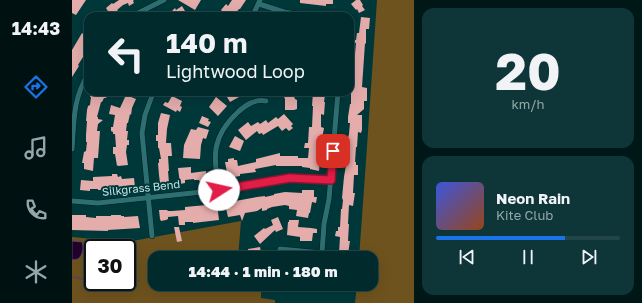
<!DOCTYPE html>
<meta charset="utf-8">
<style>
:root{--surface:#002a2c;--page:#0e3638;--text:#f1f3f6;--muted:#95a7a9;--line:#224648;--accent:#1a73e8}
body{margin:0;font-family:"Golos Text",sans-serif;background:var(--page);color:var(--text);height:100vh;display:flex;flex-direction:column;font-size:15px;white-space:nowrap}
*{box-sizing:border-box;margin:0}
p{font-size:13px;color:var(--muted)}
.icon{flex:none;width:22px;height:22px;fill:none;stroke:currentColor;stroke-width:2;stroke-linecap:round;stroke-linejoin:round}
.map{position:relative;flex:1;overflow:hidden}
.sheet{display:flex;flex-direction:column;gap:8px;padding:8px;background:#001718;width:228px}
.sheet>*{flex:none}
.top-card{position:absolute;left:12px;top:12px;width:270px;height:84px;border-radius:12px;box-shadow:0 4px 16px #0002,0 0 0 1px var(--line);background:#002a2c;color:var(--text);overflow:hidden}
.speed{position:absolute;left:12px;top:239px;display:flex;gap:8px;font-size:20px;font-weight:700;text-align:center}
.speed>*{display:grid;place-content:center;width:52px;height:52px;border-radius:50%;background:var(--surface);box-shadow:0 4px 16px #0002,0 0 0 1px var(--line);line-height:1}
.speed .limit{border:2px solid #111;border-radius:6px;background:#fff;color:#111}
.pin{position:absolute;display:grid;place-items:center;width:34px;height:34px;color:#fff;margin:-17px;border-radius:8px;box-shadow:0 2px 6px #0006}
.me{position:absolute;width:44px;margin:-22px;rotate:80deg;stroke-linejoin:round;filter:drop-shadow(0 0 3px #0008)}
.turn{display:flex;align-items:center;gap:14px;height:84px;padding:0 16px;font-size:18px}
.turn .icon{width:52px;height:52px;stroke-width:2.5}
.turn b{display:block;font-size:28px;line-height:34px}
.sheet .tile{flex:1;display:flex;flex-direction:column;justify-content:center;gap:6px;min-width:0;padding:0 14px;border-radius:12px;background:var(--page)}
.sheet .dial{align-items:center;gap:0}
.dial b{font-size:52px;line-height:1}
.song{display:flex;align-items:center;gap:12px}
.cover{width:48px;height:48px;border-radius:6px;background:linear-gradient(135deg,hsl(230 70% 55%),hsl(20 70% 35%))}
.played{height:4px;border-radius:2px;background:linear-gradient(90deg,var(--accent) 70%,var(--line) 70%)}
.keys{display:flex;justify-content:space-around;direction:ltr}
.trip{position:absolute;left:76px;top:251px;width:230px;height:40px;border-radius:12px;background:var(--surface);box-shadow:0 4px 16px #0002,0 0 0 1px var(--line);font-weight:800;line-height:40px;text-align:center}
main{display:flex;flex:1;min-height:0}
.tab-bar{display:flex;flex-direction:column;width:72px;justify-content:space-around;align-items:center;background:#001112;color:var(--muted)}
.tab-bar .icon{width:28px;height:28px}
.tab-bar .current{color:var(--accent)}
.tab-bar b{font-size:18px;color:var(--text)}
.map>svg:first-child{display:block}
.green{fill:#6f531e;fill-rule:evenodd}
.water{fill:#24012b;stroke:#544563}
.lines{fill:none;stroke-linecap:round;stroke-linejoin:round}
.stream{stroke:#544563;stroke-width:1.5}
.building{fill:#e4acab}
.street-casing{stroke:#001d1f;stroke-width:6}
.street{stroke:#2e6f72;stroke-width:5}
.route-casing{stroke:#92132f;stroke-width:10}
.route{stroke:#e11d48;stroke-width:7}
.labels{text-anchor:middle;stroke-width:4;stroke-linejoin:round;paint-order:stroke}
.street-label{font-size:11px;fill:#c5e4e6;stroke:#00383a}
</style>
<main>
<nav class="tab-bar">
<b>14:43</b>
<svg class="icon current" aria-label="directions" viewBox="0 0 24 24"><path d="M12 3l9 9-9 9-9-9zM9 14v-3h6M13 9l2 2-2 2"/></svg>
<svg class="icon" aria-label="music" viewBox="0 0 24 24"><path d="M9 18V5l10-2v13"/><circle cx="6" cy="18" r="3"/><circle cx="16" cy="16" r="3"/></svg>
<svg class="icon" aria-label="phone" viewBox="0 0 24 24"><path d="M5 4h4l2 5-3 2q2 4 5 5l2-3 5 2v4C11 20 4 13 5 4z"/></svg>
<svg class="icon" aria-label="climate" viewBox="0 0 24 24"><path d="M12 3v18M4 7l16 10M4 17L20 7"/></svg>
</nav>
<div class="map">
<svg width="342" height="303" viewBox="0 0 342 303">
<rect width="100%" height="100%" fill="#00383a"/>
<path class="green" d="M305,0H342V303H283L285,284H299V258H287L294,161Z
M169,221L166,258H83V284H186L189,287V298L203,300V303H0V237L55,242ZM21,248H55V282H21Z"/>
<path class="water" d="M0,241L10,242C12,247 11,255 6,259L0,260Z
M17,242L50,245L52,248H21V259C9,258 11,254 13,244Z"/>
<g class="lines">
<path class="stream" d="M0,277C13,279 24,282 34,289L42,282
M55,279L67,281"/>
</g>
<path class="building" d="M0,0H14L4,15L0,13Z
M47,0H62L61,1L62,3L57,6L56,3L51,5L45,10L46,11L39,16L34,8L40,3L41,4Z
M106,0H129L123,10Z
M160,0H174L168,9H167L161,16H155L149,10L154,4L156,6Z
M228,0H261V4H254V6L228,3Z
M284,0H288L291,5L290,6L293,10L287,13L285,9L284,10L279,4Z
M110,6L116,16H90L99,12L103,8L104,10Z
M289,17L298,18L297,29H294V44L293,43L290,87L295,88V101H292V109L285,115H290V130L289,133L286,132L285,147H284L283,162H284V165H286V175H282L281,193H283L281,206L277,205L276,224H277L276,241H278L276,254L267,253L268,237L263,236L264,231H266V227H268L269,209H270L271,200L270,198L272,177L275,159L273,158V153L276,154L277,145L276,144H274V138H276L277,134L278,123H276V117L278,104H279V89H280L281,76H282L283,66H281L282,54H283L284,43H282V40H284L285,33H287Z
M16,26V50L14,53H15L12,58L11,57L6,65L7,66L0,77V50L10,33L11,34Z
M20,92H30L36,94L34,98H32L30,102H29L25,117H26V119L31,120L26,124L25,131H28L26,158H22L21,171L12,169V163H10L12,152L14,151L15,142H14V135L15,121H14L15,110L16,106L18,105L19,97H18Z
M152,92H164L167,97L158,102Z
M210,92H220L223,99L225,100V109L222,110H213V99Z
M241,92H252L251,95H253L252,102H253L252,115L249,114V127L252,128L250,139L246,138V149H247V159L248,160L247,171L238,169V168L230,167V166H204V165L183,169L184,172L168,174V176L156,178L153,162H156V159L162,158V160H165L166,166L184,162V159L208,153V156H226V158H236L237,148H232L233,143H236L237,127H240L241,106H240Z
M54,95L64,99L60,108L59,115L58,114L56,123H55L54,131H56L55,140H57V145H55L54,152L56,165L46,166V165L45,166L43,154H41V147H44L43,134H41V132L39,131V127H41L43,115L37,114L39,105L48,108Z
M100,96L110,101L108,106L110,107L108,112L105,110L104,112L91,105L93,102L96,103Z
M144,97L155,106L146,116L137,107Z
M89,113L98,115L95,129L94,143H99L100,156H96L97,171H96L97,183H95L96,187L90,188L89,183H88L87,175L86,163H87V159H89L87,148H86V141H84V135H86V123Z
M212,114L221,124L219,126L221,128L217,131L214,128L210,131L206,126L191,135L190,133L187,134L185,131L174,140L166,130L176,122L179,126L186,122L188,124L194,120L196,123L204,117L206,119Z
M130,116L137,119L136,121L139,122L136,127L127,123Z
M126,127L137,130L134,139L131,138L129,145L128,159L111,158L112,145L119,129L124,130Z
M163,136L172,141L168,151L157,147Z
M119,167V173L134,171L135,180L127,181V180H122V179L113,180V183L108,184L106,168Z
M40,174H45L46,177L49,176L50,179L62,178L63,187L61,188V189L54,190H45L44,188L34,189V191L29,192V190H26V189H18V191L8,190L9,180L21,181V177L40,176Z
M230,190H242V197H245L244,203L240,202L238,213H237L236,218L224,216L225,210L217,209V206L213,205L200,207L195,209V210L190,211V208L185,211L173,213L170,221L168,215L156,217L153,204L158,203V202L185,197L193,196V197L202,195V194L213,192L230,193Z
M145,204L147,220L121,223V222H113V225H107L106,216L96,217V219L94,220L89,221L88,219L87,210H95L96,211H100L113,210V207Z
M0,215H14V217L24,218V216H39V215H49V216H52V217L66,216L68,228L36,230V231L0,230Z
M206,217L211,229L204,232L203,230L188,244L182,236L192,228L193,229L201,225L199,220Z
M217,220H227L226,227L239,228L245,229V233H241L240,241H228V237L215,235L216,222H217Z
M102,227H107L110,241L105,242Z
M188,247L190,258H177L176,249Z
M224,284H231V290L223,289Z"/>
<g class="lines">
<defs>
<path id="street" d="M187,4L212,12L237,16
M60,16L92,0
M179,16L182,13L188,0
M0,149C2,121 1,99 16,74
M147,190C141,157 139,137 166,112C174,105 182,99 194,101
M0,201L26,203L130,192L147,190L218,178L259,180
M80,236L70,133L73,115L80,96L83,92
M208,249L250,253L252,224L257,199L266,92"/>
</defs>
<use href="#street" class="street-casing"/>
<use href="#street" class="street"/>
</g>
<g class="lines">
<defs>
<path id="route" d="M147,190L218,178L259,180L261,151"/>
</defs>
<use href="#route" class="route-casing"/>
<use href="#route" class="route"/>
</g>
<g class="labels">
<g class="street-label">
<text transform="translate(69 188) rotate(-6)" y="4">Silkgrass Bend</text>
</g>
</g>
</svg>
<div class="speed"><div class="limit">30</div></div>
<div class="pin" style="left:261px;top:151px;background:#d93025"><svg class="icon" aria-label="arrive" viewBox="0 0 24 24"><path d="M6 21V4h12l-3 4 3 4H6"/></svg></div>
<svg class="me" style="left:147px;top:190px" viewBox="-20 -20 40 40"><circle r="19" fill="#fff"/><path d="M0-13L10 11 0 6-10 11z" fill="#e11d48"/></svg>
<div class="trip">14:44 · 1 min · 180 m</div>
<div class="top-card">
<div class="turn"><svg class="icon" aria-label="left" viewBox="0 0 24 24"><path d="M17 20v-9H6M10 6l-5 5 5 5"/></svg><div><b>140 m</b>Lightwood Loop</div></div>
</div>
</div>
<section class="sheet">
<div class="tile dial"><b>20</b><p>km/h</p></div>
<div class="tile">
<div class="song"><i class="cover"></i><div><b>Neon Rain</b><p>Kite Club</p></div></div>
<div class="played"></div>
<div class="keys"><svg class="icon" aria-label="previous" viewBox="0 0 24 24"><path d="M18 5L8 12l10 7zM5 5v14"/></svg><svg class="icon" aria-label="pause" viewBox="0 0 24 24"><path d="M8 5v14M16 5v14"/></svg><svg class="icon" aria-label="next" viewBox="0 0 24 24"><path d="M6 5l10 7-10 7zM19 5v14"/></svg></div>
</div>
</section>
</main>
